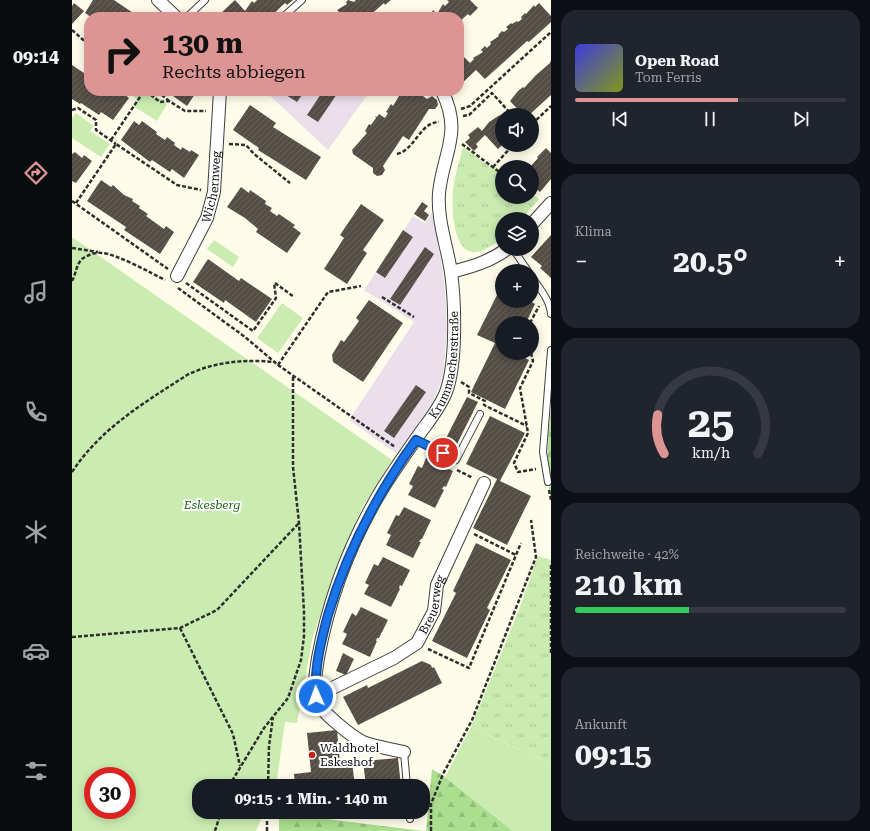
<!DOCTYPE html>
<html lang="de">
<meta charset="utf-8">
<style>
:root{--surface:#171b24;--page:#20242c;--text:#f1f3f6;--muted:#9ea1a6;--line:#363941;--accent:#dd9593}
body{margin:0;font-family:"Roboto Serif",serif;background:var(--page);color:var(--text);height:100vh;display:flex;flex-direction:column;font-size:15px;white-space:nowrap}
*{box-sizing:border-box;margin:0}
p{font-size:13px;color:var(--muted)}
.icon{flex:none;width:22px;height:22px;fill:none;stroke:currentColor;stroke-width:2;stroke-linecap:round;stroke-linejoin:round}
.map{position:relative;flex:1;overflow:hidden}
.details{display:flex;flex-direction:column;gap:10px;padding:10px;background:#0d0f14;width:319px}
.details>*{flex:none}
.guide{position:absolute;left:12px;top:12px;width:380px;height:84px;border-radius:16px;box-shadow:0 2px 10px #0003;background:#dd9593;color:#111;overflow:hidden}
.buttons{position:absolute;left:423px;top:108px;display:grid;gap:8px}
.buttons a{display:grid;place-items:center;width:44px;height:44px;border-radius:50%;background:var(--surface);box-shadow:0 2px 10px #0003;font-size:20px}
.speed{position:absolute;left:12px;top:767px;display:flex;gap:8px;font-size:20px;font-weight:700;text-align:center}
.speed>*{display:grid;place-content:center;width:52px;height:52px;border-radius:50%;background:var(--surface);box-shadow:0 2px 10px #0003;line-height:1}
.speed .limit{border:6px solid #d22;background:#fff;color:#111}
.pin{position:absolute;display:grid;place-items:center;width:34px;height:34px;color:#fff;margin:-17px;border:2px solid #fff;border-radius:50%;box-shadow:0 1px 4px #0007}
.me{position:absolute;width:44px;margin:-22px;rotate:358deg;stroke-linejoin:round;filter:drop-shadow(0 0 3px #0008)}
.turn{display:flex;align-items:center;gap:14px;height:84px;padding:0 12px;font-size:18px}
.turn .icon{width:52px;height:52px;stroke-width:2.5}
.turn b{display:block;font-size:28px;line-height:34px}
.big{font-size:30px;font-weight:700;line-height:1.1}
.details .widget{flex:1;display:flex;flex-direction:column;justify-content:center;gap:6px;min-width:0;padding:0 14px;border-radius:16px;background:var(--page)}
.details .dial{align-items:center;gap:0}
.dial svg{height:104px;overflow:visible;fill:none;stroke:var(--line);stroke-width:7;stroke-linecap:round;text-anchor:middle}
.dial text{fill:var(--text);stroke:none}
.song{display:flex;align-items:center;gap:12px}
.cover{width:48px;height:48px;border-radius:6px;background:linear-gradient(135deg,hsl(240 70% 55%),hsl(70 70% 35%))}
.played{height:4px;border-radius:2px;background:linear-gradient(90deg,var(--accent) 60%,var(--line) 60%)}
.keys{display:flex;justify-content:space-around;direction:ltr}
.heat{display:flex;justify-content:space-between;align-items:center;font-size:22px;direction:ltr}
.charge{height:6px;border-radius:3px;background:linear-gradient(90deg,#34c759 42%,var(--line) 0)}
.trip{position:absolute;left:120px;top:779px;width:238px;height:40px;border-radius:16px;background:var(--surface);box-shadow:0 2px 10px #0003;font-weight:700;line-height:40px;text-align:center}
main{display:flex;flex:1;min-height:0}
.dock{display:flex;flex-direction:column;width:72px;justify-content:space-around;align-items:center;background:#090b0e;color:var(--muted)}
.dock .icon{width:28px;height:28px}
.dock .current{color:var(--accent)}
.dock b{font-size:18px;color:var(--text)}
.map>svg:first-child{display:block}
.industrial{fill:#ebdfec}
.grass{fill:url(#grass-tufts)}
.forest{fill:url(#forest-firs)}
.park{fill:#caecb1;fill-rule:evenodd}
.building{fill:url(#building-hatch)}
.lines{fill:none;stroke-linecap:round;stroke-linejoin:round}
.lane-casing{stroke:#3f3f3f;stroke-width:8}
.street-casing{stroke:#3f3f3f;stroke-width:14}
.path{stroke:#2e2e2e;stroke-width:2.5;stroke-dasharray:4 2;stroke-linecap:butt}
.lane{stroke:#fff;stroke-width:6}
.street{stroke:#fff;stroke-width:12}
.route-casing{stroke:#114b97;stroke-width:10}
.route{stroke:#1a73e8;stroke-width:7}
.poi-dot{fill:#c5231a;stroke:#fff;stroke-width:1.5}
.labels{text-anchor:middle;stroke-width:4;stroke-linejoin:round;paint-order:stroke}
.street-label{font-size:12px;fill:#0c0c0c;stroke:#fff}
.park-label{font-size:12px;font-style:italic;fill:#206718;stroke:#fff}
.poi-label{font-size:12px;fill:#0c0c0c;stroke:#fff;text-anchor:start}
</style>
<main>
<nav class="dock">
<b>09:14</b>
<svg class="icon current" aria-label="directions" viewBox="0 0 24 24"><path d="M12 3l9 9-9 9-9-9zM9 14v-3h6M13 9l2 2-2 2"/></svg>
<svg class="icon" aria-label="music" viewBox="0 0 24 24"><path d="M9 18V5l10-2v13"/><circle cx="6" cy="18" r="3"/><circle cx="16" cy="16" r="3"/></svg>
<svg class="icon" aria-label="phone" viewBox="0 0 24 24"><path d="M5 4h4l2 5-3 2q2 4 5 5l2-3 5 2v4C11 20 4 13 5 4z"/></svg>
<svg class="icon" aria-label="climate" viewBox="0 0 24 24"><path d="M12 3v18M4 7l16 10M4 17L20 7"/></svg>
<svg class="icon" aria-label="car" viewBox="0 0 24 24"><path d="M5 17H2v-5l4-1 3-4h7l3 4 3 1v5h-3M9 17h6M6 11h13"/><circle cx="7" cy="17" r="2"/><circle cx="17" cy="17" r="2"/></svg>
<svg class="icon" aria-label="filters" viewBox="0 0 24 24"><path d="M4 7h16M4 17h16"/><circle cx="9" cy="7" r="2"/><circle cx="15" cy="17" r="2"/></svg>
</nav>
<div class="map">
<svg width="479" height="831" viewBox="0 0 479 831">
<defs>
<pattern id="grass-tufts" width="24" height="20" patternUnits="userSpaceOnUse"><rect width="24" height="20" fill="#caecb1"/><path d="M3 7l-1-3M5 7V3M7 7l1-3M15 17l-1-3M17 17v-4M19 17l1-3" fill="none" stroke="#acc997"/></pattern>
<pattern id="forest-firs" width="22" height="20" patternUnits="userSpaceOnUse"><rect width="22" height="20" fill="#abde8f"/><path d="M5 1l3.5 6h-7zM16 11l3.5 6h-7z" fill="#92bd7a"/></pattern>
<pattern id="building-hatch" width="6" height="6" patternUnits="userSpaceOnUse"><rect width="6" height="6" fill="#554e47"/><path d="M-1 1l2-2M0 6l6-6M5 7l2-2" fill="none" stroke="#68635d"/></pattern>
</defs>
<rect width="100%" height="100%" fill="#fffdea"/>
<path class="industrial" d="M193,91H298L256,150Z
M360,213L371,272L374,303L375,330L371,377L361,402L325,454L277,420L342,322L292,290L341,216L352,223Z"/>
<path class="grass" d="M391,147L421,169L424,167L430,172V197H460V194L467,199L450,219H430V239C421,244 411,254 400,252C379,249 379,198 382,183C384,171 388,159 391,147Z
M466,556L479,560V764L399,727L448,607Z"/>
<path class="forest" d="M479,408V500C473,469 476,439 479,408Z
M360,769L373,777L441,831H354Z
M207,813L351,831H207Z"/>
<path class="park" d="M53,91H76L95,104L85,121L61,106L65,99Z
M4,113L22,126L18,131L38,144L29,157L0,138V118Z
M0,237L320,460L290,508L262,573L240,640L225,723L213,722L204,786H127V812H192L184,831H0ZM21,776H55V810H21Z
M142,240L167,257L161,267L135,249Z
M210,303L231,318L206,353L185,338Z
M399,727L479,764V831H441L373,777Z"/>
<path class="building" d="M21,0H42L67,17H19L13,13Z
M163,0L173,11L180,1L182,3L185,0H221L215,5L213,3L198,17H136L141,12L145,17Z
M276,0L282,2L284,0H319L313,5L312,3L296,17H257L261,13L263,15L267,12L265,10L275,4L274,2Z
M375,0H398L406,8L398,16L396,14L387,22V17H357L361,10L365,14L371,4L373,6L377,2Z
M2,3L12,11L0,24V6Z
M467,3L479,16V22L457,42L455,41L413,79L404,70L387,86V54L388,53L398,63L402,59L401,58L411,52L409,50L413,46L415,48L419,44L418,42L427,36L426,35L430,31L432,32L436,29L434,27L439,23L440,24L445,21L446,22L450,19L449,17L453,13L454,14L462,5L463,7Z
M479,60V95L457,115H451L438,101L446,91L451,87L452,88L464,75L478,63Z
M0,65L15,75L13,77L17,79V91H42L47,95L49,92L57,98L41,120L29,112L27,115L9,103L8,104L0,99Z
M94,91H125L115,106Z
M217,91H233L225,102L214,95Z
M251,91H267L246,122L235,115Z
M328,91H344L355,99L360,96L365,100L366,105L363,109H357L337,140L331,136L311,166L313,170L310,175L305,176L301,173V168L281,154L280,150L295,133L293,131L297,124L299,125L304,118L303,116L305,117L307,114L313,118L316,113L314,112L319,104L321,106L327,96L325,95Z
M178,105L204,123L201,127L249,157L234,180L186,150L187,148L161,130Z
M428,115L430,117V145L426,149L413,135L404,144L406,147L402,151L393,142L398,138L396,135L406,127L410,131L417,122Z
M62,121L67,125L70,121L85,132L84,134L93,140L95,137L103,143L102,145L109,150L110,147L118,152L119,150L127,155L112,178L100,169L98,172L80,160L78,162L49,140Z
M474,148L479,153V179L468,192L460,185V167H458L466,158L465,157Z
M3,152L10,158L12,155L20,161L4,183L0,181V154Z
M29,180L39,187L41,185L52,195L61,199L60,201L68,206L67,208L76,214L74,216L92,229L94,226L102,232L88,254L52,230L54,227L15,201Z
M169,187L177,193L178,190L194,201L193,204L200,208L198,211L205,216L207,214L223,225L221,227L229,233L215,253L184,232L186,229L173,218L155,207Z
M350,202L356,206L352,211L357,215L353,221L342,214Z
M289,204L312,220L291,250L295,253L275,284L252,269L272,238L268,235Z
M331,230L341,237L313,278L304,272Z
M479,235V278L468,268L470,266L459,257Z
M353,247L362,254L328,305L318,299Z
M136,259L167,281L169,278L200,299L184,322L153,300L152,303L121,282Z
M430,285V301H458L463,304L454,323H430V353H443L457,360L433,409L399,392L423,343L405,335Z
M297,300L331,323L291,382L261,362L260,355L269,340L272,342L287,321L284,318Z
M344,385L354,392L322,438L312,431Z
M395,397L406,402L381,452L370,446Z
M418,416L453,433L428,481L459,496L435,545L401,528L425,479L394,464Z
M354,458L381,471L374,487L372,486L370,489L372,490L363,508L336,495L341,486L337,484L346,466L350,468Z
M332,507L359,520L350,539H349L347,542H349L341,558L314,545L319,535L315,533L324,515L327,516Z
M404,543L439,560L415,608L418,610L395,658L360,641L384,593L381,591Z
M311,557L338,570L330,586L328,585L327,588L328,589L319,607L292,594L297,585L293,583L302,564L306,566Z
M289,607L316,620L307,638H305L304,641H305L298,657L270,644L275,634L271,632L280,613L284,616Z
M271,653L282,659L274,675L264,671Z
M350,661L359,665L360,668L362,667L370,683L286,725L271,697L295,685L296,688Z
M265,730L268,764L280,762L283,786H223L222,774L239,772L235,733Z
M326,758L329,786H294L291,761Z"/>
<g class="lines">
<defs>
<path id="lane" d="M115,17L133,0
M211,17L230,0
M441,249L456,271
M460,277C468,289 478,300 479,314
M344,439L384,460L408,414
M476,482L471,452L479,350
M332,752L335,786
M337,812L338,819"/>
<g id="street">
<path d="M86,0L104,17"/>
<path d="M460,224L479,203"/>
<path d="M379,272C399,267 417,262 435,249"/>
<path id="s1" d="M105,276L135,218L142,192L148,91"/>
<path id="s2" d="M244,696L322,658L345,643L362,611L365,585L412,483"/>
<path id="s3" d="M332,752C319,749 304,747 291,742C280,737 251,713 246,703C240,688 244,673 246,658C257,598 280,538 312,486C323,469 334,453 346,436C356,422 368,408 374,392C385,363 383,302 379,272C375,246 365,220 367,193C371,153 391,133 370,91"/>
</g>
</defs>
<use href="#lane" class="lane-casing"/>
<use href="#street" class="street-casing"/>
<path class="path" d="M0,30L17,45
M74,91L88,102L97,101L113,111H134
M85,91L97,101
M389,109L398,106L479,32
M0,110L6,108L24,120V130L44,144
M391,116L397,115L420,93L440,115
M460,124L479,106
M39,140L72,91
M157,144L174,145L182,154L218,183
M390,144L430,174
M325,154C343,150 348,122 367,122
M421,167L441,145
M0,201L96,269
M4,203L44,144L105,185L129,190
M0,248L26,252
M0,281C4,274 4,265 10,259C15,255 24,252 30,253C45,254 79,273 93,280
M114,283L181,331L204,298L202,283
M203,283L222,297
M106,288L173,337L206,365L323,447
M310,297L342,317
M458,323L467,306
M459,353L461,361L448,388L456,433L442,463L446,472L464,469
M206,365L256,292L289,286
M389,382L397,387V393L413,401L412,405L455,426
M385,470L401,478
M0,472C29,428 72,403 115,375C141,362 173,359 202,362
M477,490L479,500
M402,534L444,555
M479,565V654
M108,628L161,734L168,766
M0,637L108,628L145,610L227,523
M356,649L397,668L449,543
M157,786L192,728L216,698L229,660L232,636V612L227,523L221,467V377
M196,786L197,746L201,717
M143,831L149,812
M195,831V812
M359,831V804L371,774L400,720L464,557L459,520"/>
<use href="#lane" class="lane"/>
<use href="#street" class="street"/>
</g>
<g class="lines">
<defs>
<path id="route" d="M244,696C242,669 249,641 256,615C275,551 305,494 344,440L371,453"/>
</defs>
<use href="#route" class="route-casing"/>
<use href="#route" class="route"/>
</g>
<circle class="poi-dot" cx="240" cy="755" r="4"/>
<g class="labels">
<g class="street-label">
<text dy="4" stroke="none"><textPath href="#s1" startOffset="97">Wichernweg</textPath></text>
<text dy="4" stroke="none"><textPath href="#s3" startOffset="472">Krummacherstraße</textPath></text>
<text dy="4" stroke="none"><textPath href="#s2" startOffset="156">Breuerweg</textPath></text>
</g>
<g class="park-label">
<text x="140" y="509">Eskesberg</text>
</g>
<g class="poi-label">
<text x="248" y="752">Waldhotel<tspan x="248" dy="14">Eskeshof</tspan></text>
</g>
</g>
</svg>
<div class="buttons">
<a><svg class="icon" aria-label="sound" viewBox="0 0 24 24"><path d="M4 9h4l5-4v14l-5-4H4zM17 9q2 3 0 6"/></svg></a>
<a><svg class="icon" aria-label="search" viewBox="0 0 24 24"><circle cx="10" cy="10" r="6"/><path d="M15 15l6 6"/></svg></a>
<a><svg class="icon" aria-label="layers" viewBox="0 0 24 24"><path d="M12 4l9 5-9 5-9-5zM3 14l9 5 9-5"/></svg></a>
<a>+</a>
<a>−</a>
</div>
<div class="speed"><div class="limit">30</div></div>
<div class="pin" style="left:371px;top:453px;background:#d93025"><svg class="icon" aria-label="arrive" viewBox="0 0 24 24"><path d="M6 21V4h12l-3 4 3 4H6"/></svg></div>
<svg class="me" style="left:244px;top:696px" viewBox="-20 -20 40 40"><circle r="17" fill="#1a73e8" stroke="#fff" stroke-width="3"/><path d="M0-11L8 9 0 5-8 9z" fill="#fff"/></svg>
<div class="trip">09:15 · 1 Min. · 140 m</div>
<div class="guide">
<div class="turn"><svg class="icon" aria-label="right" viewBox="0 0 24 24"><path d="M7 20v-9h11M14 6l5 5-5 5"/></svg><div><b>130 m</b>Rechts abbiegen</div></div>
</div>
</div>
<section class="details">
<div class="widget">
<div class="song"><i class="cover"></i><div><b>Open Road</b><p>Tom Ferris</p></div></div>
<div class="played"></div>
<div class="keys"><svg class="icon" aria-label="previous" viewBox="0 0 24 24"><path d="M18 5L8 12l10 7zM5 5v14"/></svg><svg class="icon" aria-label="pause" viewBox="0 0 24 24"><path d="M8 5v14M16 5v14"/></svg><svg class="icon" aria-label="next" viewBox="0 0 24 24"><path d="M6 5l10 7-10 7zM19 5v14"/></svg></div>
</div>
<div class="widget"><p>Klima</p>
<div class="heat"><a>−</a><b class="big">20.5°</b><a>+</a></div>
</div>
<div class="widget dial"><svg viewBox="0 0 100 80">
<path d="M14 69A42 42 0 1 1 86 69"/>
<path d="M14 69A42 42 0 0 1 9 39" stroke="#dd9593"/>
<text x="50" y="56" font-size="32" font-weight="700">25</text>
<text x="50" y="72" font-size="11">km/h</text>
</svg></div>
<div class="widget"><p>Reichweite · 42%</p><b class="big">210 km</b><div class="charge"></div></div>
<div class="widget"><p>Ankunft</p><b class="big">09:15</b></div>
</section>
</main>
